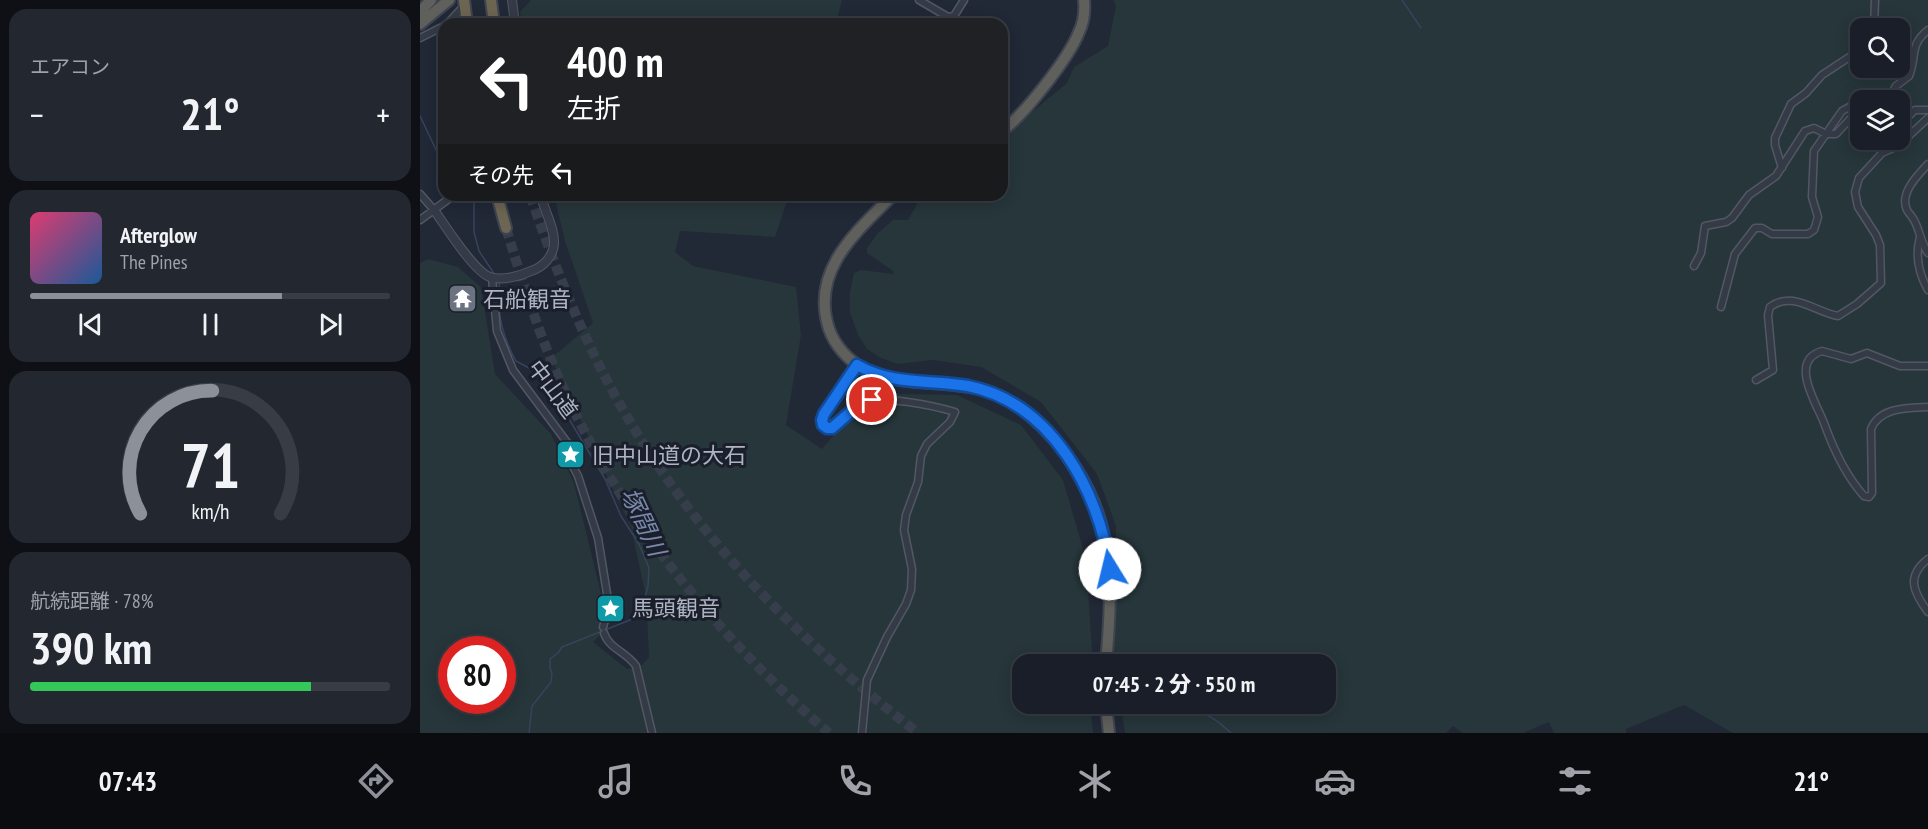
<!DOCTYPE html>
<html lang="ja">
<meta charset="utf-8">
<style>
:root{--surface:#191e28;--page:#222730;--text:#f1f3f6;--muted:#9fa2a8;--line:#373c45;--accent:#8c9099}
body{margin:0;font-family:"PT Sans Narrow","Noto Sans JP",sans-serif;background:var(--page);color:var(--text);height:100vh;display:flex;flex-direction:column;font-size:22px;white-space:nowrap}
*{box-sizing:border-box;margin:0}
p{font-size:20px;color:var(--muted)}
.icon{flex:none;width:33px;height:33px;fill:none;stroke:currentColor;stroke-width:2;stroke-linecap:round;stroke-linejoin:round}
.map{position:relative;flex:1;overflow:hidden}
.sheet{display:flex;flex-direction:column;gap:9px;padding:9px;background:#0e1016;width:420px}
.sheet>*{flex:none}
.banner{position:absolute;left:18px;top:18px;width:570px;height:183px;border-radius:18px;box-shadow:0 3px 15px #0003,0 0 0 2px var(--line);background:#202124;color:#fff;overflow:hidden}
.tools{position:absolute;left:1430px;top:18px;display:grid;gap:12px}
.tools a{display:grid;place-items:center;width:60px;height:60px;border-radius:12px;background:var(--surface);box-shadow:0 3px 15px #0003,0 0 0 2px var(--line);font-size:30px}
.speed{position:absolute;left:18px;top:636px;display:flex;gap:12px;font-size:30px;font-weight:700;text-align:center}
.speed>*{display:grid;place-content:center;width:78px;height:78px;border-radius:50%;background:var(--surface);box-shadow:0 3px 15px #0003,0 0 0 2px var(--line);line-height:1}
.speed .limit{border:9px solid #d22;background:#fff;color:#111}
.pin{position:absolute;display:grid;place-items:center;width:51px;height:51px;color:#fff;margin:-26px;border:3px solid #fff;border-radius:50%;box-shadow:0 2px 6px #0007}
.me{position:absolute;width:66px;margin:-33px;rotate:351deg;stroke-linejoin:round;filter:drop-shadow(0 0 4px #0008)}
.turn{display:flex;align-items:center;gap:21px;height:126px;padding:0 30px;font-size:27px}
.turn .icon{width:78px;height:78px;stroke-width:2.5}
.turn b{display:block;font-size:42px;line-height:51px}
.then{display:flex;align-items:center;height:57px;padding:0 30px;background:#0003;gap:12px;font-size:22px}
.big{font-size:45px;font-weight:800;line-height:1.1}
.sheet .widget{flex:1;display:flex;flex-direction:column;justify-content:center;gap:9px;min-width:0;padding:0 21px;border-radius:18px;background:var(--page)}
.sheet .dial{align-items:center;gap:0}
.dial svg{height:156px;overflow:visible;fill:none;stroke:var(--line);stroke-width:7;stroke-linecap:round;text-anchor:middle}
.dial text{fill:var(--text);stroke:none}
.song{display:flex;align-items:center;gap:18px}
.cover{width:72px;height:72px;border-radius:9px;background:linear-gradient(135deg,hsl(340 70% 55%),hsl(210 70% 35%))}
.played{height:6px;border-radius:3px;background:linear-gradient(90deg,var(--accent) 70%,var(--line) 70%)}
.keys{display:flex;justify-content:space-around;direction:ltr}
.heat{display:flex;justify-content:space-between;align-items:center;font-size:33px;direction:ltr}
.charge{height:9px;border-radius:4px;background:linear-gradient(90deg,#34c759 78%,var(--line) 0)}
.trip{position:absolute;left:592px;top:654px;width:324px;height:60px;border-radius:18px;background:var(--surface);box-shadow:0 3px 15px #0003,0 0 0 2px var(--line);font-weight:800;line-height:60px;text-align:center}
.tabs{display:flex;height:96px;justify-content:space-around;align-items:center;background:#0a0c10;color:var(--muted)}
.tabs .icon{width:42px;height:42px}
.tabs .selected{color:var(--accent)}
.tabs b{font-size:27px;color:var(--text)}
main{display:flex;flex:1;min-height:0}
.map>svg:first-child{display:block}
.green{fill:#26363a;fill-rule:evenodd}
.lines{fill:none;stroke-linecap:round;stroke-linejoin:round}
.stream{stroke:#37435e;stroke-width:1.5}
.motorway-tunnel{stroke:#363d4b;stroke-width:10;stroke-dasharray:10 5;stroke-linecap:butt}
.minor-casing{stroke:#525764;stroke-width:9}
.tertiary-casing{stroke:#525764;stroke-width:10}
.trunk-casing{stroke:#3f4451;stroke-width:14}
.motorway-casing{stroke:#3f4451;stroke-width:14}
.minor{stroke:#353a47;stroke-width:6}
.tertiary{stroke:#353a47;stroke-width:8}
.trunk{stroke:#5f5f5c;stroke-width:10}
.motorway{stroke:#6c6552;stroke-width:10}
.route-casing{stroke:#114b97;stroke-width:15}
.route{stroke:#1a73e8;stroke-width:10}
.labels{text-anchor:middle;stroke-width:6;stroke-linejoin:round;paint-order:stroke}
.poi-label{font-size:22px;fill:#afb4c3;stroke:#1a1f2b;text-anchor:start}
.street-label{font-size:22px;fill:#afb4c3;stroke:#1a1f2b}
.water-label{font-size:24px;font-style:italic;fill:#7888aa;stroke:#1a1f2b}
</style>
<main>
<section class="sheet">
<div class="widget"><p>エアコン</p>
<div class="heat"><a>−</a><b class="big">21°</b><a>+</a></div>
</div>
<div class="widget">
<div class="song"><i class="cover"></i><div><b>Afterglow</b><p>The Pines</p></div></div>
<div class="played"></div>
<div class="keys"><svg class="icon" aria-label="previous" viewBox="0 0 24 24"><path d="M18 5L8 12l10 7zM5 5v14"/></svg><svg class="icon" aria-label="pause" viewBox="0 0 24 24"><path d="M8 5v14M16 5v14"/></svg><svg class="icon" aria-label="next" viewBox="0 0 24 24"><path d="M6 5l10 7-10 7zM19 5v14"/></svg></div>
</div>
<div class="widget dial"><svg viewBox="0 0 100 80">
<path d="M14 69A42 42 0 1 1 86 69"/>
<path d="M14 69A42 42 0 0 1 51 6" stroke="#8c9099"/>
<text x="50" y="56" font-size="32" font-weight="700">71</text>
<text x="50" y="72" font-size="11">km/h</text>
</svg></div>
<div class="widget"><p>航続距離 · 78%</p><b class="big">390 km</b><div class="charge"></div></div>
</section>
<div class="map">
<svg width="1508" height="733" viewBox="0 0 1508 733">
<rect width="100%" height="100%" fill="#212836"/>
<path class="green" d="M111,0H422L416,24H102L100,12Z
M693,0H1508V733H1313L1264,705L1206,729V733H1134L1129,722L1103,733H1043L1033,726L1026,733H705L701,704H906V664H696L694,650L696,526L677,474L621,402L561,367L513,360L478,364L461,358L447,349L438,335L430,312V292L434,273L441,270L474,274L473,271L447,253V248L457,234L473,220H488L502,195H582V137L647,83L654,67L688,46L696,6ZM1440,28H1479V68H1440ZM1440,100H1479V140H1440Z
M134,195H369L355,237L260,231L255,252L273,266L376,287L381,335L366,425L402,449L450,391L484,394L537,395L601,425L643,480L666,559L672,651L671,664H603V704H670L673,733H0V263L8,259L38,267L61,287L75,374L131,434L154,483L186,614L181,623L180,635L173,642L207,669L222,665L229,657L226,597L211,527L131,358L173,323L145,241ZM32,650H82V700H32Z"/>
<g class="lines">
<path class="stream" d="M982,0L1001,28
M0,116L19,156L24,161
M54,195V232L59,251L75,275
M79,282C80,290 79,298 79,306C80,324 87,345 96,361L120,374L137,399L185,479L201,516L219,544L229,568L228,586L222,609L210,620L142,647L138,653L130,659V668L132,674L131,682L112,706L109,733
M597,701L603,699
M632,704L643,706L671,704
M707,705C723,706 737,710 753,713C758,713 762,711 767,711C787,712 797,720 811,733"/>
<path class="motorway-tunnel" d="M110,195C138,276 170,357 215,430C288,550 388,648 498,733
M86,228C103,284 121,341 146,394C207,526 300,639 409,733"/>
<defs>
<path id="minor" d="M499,0L528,17L534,16L544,0
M27,24L41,9
M1454,28L1455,0
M0,38L24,26
M1446,100L1470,97L1476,86L1489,76C1497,57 1489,45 1508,30
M1479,125L1495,110H1508
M1508,164C1498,175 1479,193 1487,210C1489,214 1493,217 1495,222C1500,232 1501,243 1508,253
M1362,168L1355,145V138L1371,104L1386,93L1402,75L1440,50
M0,194L14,210
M0,220L34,195
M1500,237C1495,255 1499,274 1508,290
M1274,266L1281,253L1285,226L1306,222L1312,218L1329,195L1356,176L1385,131L1394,128L1406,134H1416L1430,119L1440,115
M72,278L77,331L93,370L149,445V459L158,476L178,538L189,606L183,627
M1301,307L1315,254L1335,228H1342L1352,234H1388L1394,230L1398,217L1392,197L1394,151L1422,111L1440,101
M437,365L404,414L402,420L403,425C408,429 411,429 417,425C424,418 432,408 441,403C459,394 515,406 535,412L530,422L507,444L501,456L498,482L486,515L484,530L492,569L491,590L486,604L467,637L447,680L442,733
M1508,366H1480L1447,353L1431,359L1402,351C1368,361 1397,404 1404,423C1413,448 1426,476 1444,496L1449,497L1452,493L1451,429C1460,407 1487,408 1508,407
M1336,380L1353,370L1348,315L1350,307C1373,290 1395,312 1418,316L1437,304L1461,283L1460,245L1456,235L1438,207L1435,192L1439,178L1462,153L1478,146L1508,118
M1508,559C1486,576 1493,592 1508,612
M184,633C189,649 207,652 216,666L232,733"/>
<path id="tertiary" d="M92,0L95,24
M14,210C25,225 54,272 70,277C82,281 100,276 111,271C123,267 133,257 134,244C135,228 124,211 121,195"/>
<path id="trunk" d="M0,12L11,0
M0,24L29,0
M582,131C604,115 649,58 659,32C664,22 665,11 664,0
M473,195C435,233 390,271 409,329C415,346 429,361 444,369C482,388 525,379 564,390C589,397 610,414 627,432C695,502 694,574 686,664
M686,704L689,733"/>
<path id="motorway" d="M44,0L47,24
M71,0L74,24
M77,195L86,228"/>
</defs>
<use href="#minor" class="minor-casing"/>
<use href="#tertiary" class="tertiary-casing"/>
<use href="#trunk" class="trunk-casing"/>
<use href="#motorway" class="motorway-casing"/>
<use href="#minor" class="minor"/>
<use href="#tertiary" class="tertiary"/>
<use href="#trunk" class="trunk"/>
<use href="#motorway" class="motorway"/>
</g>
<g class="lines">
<defs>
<path id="route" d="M452,400L442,402L412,428H407L403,425L402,420L404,414L437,365C474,386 508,379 548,386C632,403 679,491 690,569"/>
</defs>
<use href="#route" class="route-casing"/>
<use href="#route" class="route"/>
</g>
<defs>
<symbol id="temple-square" viewBox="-11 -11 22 22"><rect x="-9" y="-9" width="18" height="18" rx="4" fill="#6b7280" stroke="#1a1f2b"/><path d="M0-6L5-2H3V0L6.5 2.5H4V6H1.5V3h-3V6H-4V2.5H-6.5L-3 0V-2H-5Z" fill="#fff"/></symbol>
<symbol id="sight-square" viewBox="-11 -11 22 22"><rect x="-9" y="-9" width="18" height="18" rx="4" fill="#0f9aa8" stroke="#1a1f2b"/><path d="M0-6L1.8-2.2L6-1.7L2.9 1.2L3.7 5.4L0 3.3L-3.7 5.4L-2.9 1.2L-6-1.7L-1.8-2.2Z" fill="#fff"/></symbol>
</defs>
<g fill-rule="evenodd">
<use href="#temple-square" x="26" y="282" width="33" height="33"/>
<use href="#sight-square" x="134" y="438" width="33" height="33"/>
<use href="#sight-square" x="174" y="592" width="33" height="33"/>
</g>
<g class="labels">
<g class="poi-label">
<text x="63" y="307">石船観音</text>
<text x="172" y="463">旧中山道の大石</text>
<text x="212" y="616">馬頭観音</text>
</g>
<g class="street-label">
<text transform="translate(133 389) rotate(53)" y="8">中山道</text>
</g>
<g class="water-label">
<text transform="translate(223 522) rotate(65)" y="8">塚間川</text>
</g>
</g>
</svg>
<div class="tools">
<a><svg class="icon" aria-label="search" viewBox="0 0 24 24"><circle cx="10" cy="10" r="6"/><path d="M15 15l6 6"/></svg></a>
<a><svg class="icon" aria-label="layers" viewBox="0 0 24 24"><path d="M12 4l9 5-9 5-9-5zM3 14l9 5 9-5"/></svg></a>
</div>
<div class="speed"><div class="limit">80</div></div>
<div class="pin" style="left:452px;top:400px;background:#d93025"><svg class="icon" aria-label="arrive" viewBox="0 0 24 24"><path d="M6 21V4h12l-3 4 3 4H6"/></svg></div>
<svg class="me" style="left:690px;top:569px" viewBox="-20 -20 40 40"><circle r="19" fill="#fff"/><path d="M0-13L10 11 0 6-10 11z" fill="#1a73e8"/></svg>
<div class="trip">07:45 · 2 分 · 550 m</div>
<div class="banner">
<div class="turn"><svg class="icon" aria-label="left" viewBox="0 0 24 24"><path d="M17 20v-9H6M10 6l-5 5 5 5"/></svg><div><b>400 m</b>左折</div></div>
<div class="then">その先<svg class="icon" aria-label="left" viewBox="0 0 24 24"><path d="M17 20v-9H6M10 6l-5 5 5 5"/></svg></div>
</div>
</div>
</main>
<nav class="tabs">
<b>07:43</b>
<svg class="icon selected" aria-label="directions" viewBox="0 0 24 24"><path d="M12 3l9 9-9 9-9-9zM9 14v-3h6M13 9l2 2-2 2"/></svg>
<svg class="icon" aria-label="music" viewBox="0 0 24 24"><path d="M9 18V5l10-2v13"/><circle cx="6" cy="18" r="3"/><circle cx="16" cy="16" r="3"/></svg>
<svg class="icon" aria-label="phone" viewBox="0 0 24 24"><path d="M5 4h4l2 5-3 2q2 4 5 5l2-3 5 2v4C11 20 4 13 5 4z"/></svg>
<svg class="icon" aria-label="climate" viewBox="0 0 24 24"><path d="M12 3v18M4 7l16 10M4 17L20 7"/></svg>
<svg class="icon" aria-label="car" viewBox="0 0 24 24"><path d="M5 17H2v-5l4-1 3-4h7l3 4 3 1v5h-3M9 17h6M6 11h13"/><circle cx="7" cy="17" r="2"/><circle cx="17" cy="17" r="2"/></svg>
<svg class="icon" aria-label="filters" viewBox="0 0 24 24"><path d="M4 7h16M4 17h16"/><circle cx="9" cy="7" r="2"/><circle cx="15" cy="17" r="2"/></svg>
<b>21°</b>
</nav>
